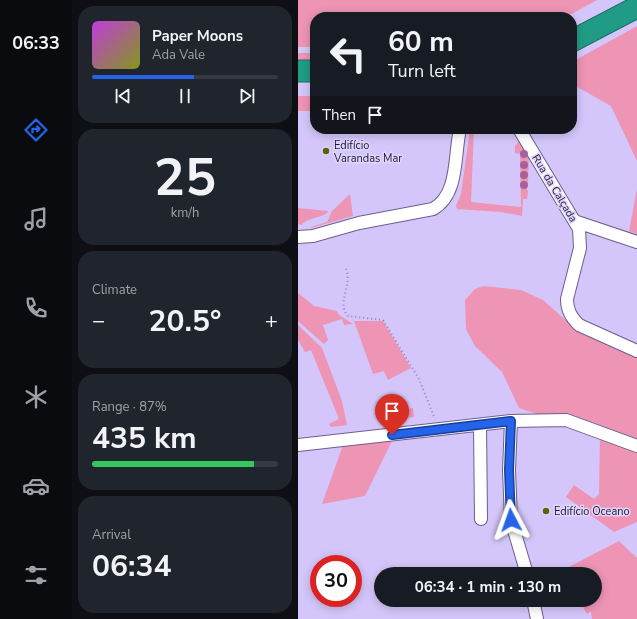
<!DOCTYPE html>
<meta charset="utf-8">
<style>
:root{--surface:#171b24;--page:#20242c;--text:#f1f3f6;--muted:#9ea1a6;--line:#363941;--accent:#2563eb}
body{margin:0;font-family:"Nunito Sans",sans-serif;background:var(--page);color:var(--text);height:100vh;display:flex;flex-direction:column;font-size:15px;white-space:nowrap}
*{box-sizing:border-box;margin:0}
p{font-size:13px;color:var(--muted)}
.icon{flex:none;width:22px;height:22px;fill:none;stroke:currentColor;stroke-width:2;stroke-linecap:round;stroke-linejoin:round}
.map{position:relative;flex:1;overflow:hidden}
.drawer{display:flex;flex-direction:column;gap:6px;padding:6px;background:#0d0f14;width:226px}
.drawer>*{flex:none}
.banner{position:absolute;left:12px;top:12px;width:267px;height:122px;border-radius:16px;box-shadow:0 2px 10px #0003;background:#171b24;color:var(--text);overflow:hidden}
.speed{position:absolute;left:12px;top:555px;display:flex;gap:8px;font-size:20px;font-weight:700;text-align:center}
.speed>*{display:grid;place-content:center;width:52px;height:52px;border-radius:50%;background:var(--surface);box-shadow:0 2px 10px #0003;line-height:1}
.speed .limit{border:6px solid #d22;background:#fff;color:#111}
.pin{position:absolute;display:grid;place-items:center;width:34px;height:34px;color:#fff;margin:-41px -17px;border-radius:50% 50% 50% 0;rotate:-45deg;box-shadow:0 0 4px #0007}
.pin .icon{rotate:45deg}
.me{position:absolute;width:44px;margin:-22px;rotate:356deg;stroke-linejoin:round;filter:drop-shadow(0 0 3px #0008)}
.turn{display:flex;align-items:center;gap:14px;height:84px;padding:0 12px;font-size:18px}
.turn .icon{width:52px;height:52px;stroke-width:2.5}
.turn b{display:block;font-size:28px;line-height:34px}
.then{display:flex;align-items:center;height:38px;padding:0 12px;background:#0003;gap:8px;font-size:15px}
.big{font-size:30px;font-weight:700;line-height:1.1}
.drawer .tile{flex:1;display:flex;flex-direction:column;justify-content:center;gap:6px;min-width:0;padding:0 14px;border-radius:16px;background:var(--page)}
.drawer .dial{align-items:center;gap:0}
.dial b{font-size:52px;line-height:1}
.song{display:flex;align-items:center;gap:12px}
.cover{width:48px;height:48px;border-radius:6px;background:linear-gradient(135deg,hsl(290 70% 55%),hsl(70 70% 35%))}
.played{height:4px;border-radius:2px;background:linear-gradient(90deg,var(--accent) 55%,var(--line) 55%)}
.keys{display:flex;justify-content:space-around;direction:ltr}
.heat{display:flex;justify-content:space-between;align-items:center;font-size:22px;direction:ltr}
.charge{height:6px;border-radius:3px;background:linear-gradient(90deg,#34c759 87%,var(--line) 0)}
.trip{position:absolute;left:76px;top:567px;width:228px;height:40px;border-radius:20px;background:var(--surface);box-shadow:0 2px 10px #0003;font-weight:700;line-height:40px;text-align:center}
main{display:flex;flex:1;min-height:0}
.dock{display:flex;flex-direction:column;width:72px;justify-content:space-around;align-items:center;background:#090b0e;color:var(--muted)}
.dock .icon{width:28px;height:28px}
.dock .active{color:var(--accent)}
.dock b{font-size:18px;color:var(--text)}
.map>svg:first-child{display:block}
.green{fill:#ee94b5}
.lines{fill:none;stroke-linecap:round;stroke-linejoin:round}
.street-casing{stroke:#6c5f8d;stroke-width:14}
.highway-casing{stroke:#206e66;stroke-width:23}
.path{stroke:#9086ad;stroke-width:2;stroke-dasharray:1 3;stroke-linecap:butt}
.street{stroke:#fff;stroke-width:12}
.highway{stroke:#209c86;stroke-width:21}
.tree{fill:#a66198}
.route-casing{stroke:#184099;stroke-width:10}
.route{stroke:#2563eb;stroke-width:7}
.poi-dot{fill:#596405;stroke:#e0d5ff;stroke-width:1.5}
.labels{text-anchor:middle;stroke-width:3;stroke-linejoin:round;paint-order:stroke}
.poi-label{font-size:11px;fill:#1f1a2c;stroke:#e0d5ff;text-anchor:start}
.street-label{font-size:11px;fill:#1f1a2c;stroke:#e0d5ff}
</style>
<main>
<nav class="dock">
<b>06:33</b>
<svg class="icon active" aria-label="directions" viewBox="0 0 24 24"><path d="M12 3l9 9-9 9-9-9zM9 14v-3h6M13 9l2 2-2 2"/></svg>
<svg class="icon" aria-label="music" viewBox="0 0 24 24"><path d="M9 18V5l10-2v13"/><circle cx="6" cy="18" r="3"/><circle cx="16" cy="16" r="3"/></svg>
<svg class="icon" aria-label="phone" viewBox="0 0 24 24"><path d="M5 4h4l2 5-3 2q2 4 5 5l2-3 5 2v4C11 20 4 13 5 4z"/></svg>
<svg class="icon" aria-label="climate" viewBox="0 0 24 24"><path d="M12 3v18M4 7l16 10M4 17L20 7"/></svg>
<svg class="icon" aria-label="car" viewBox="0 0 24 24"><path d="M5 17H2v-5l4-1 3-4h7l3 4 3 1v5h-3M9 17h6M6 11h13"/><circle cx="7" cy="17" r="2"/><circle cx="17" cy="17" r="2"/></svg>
<svg class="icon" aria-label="filters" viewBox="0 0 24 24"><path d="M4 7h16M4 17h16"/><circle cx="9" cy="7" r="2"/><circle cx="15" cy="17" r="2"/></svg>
</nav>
<section class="drawer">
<div class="tile">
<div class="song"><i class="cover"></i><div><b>Paper Moons</b><p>Ada Vale</p></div></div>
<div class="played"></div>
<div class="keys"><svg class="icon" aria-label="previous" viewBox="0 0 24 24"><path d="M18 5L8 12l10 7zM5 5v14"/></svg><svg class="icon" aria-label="pause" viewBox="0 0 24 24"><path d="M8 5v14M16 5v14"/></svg><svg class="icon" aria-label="next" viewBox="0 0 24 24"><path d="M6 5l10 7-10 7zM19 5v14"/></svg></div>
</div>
<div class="tile dial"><b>25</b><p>km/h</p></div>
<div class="tile"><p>Climate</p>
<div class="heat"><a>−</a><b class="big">20.5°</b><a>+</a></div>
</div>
<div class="tile"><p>Range · 87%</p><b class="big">435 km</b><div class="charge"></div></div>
<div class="tile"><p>Arrival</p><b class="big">06:34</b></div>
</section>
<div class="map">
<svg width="339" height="619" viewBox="0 0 339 619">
<rect width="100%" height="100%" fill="#d4c6fa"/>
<path class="green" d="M0,0H299L268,17H17V47H0Z
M339,26V161L313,106L274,84V62Z
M0,53H17V63H0Z
M0,96H17V111H0Z
M176,129L173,202L223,207L222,154L217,153V146L222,140L231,155L230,182L228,186L230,192L229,199H225L224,216L203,212L159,209L158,206L163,194L172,130Z
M339,189V234L331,231Z
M52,194L55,216L13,228V227L29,222L34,211Z
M0,208L30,211L29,213C20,219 11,217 3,225L0,224Z
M185,286L223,290L245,300L273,325L339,352V439L291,421L267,415H242L221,408L204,372L177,346L168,329L167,300L177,289Z
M0,293L16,306L39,311L41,315L55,324L46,325L44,319L25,325L30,340L26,344L0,321Z
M56,321H85L113,368L90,380L86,371L75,374Z
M0,325L24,348L44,401L49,425L33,427L31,424L41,419L13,350L7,352L0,340Z
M115,408L116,417L83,421V418L109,415V409Z
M302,437L339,452V522L316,532L268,497L276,485L296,499L301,494Z
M95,439L67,496L24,504L45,445Z
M321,541L339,558V619H294L293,611L289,614L281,600H297V574H257Z"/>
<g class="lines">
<defs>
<path id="street" d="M221,129L281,229L282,248L269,299C269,310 273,317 281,325L339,351
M279,222L339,242
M0,237L15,236L61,223L135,209C161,195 156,155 162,129
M213,421L211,470L213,520L229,574
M182,425L183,519
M0,445L213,421L268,420L339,446
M235,600L239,619"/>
<path id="highway" d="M274,41L339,7
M0,71H17"/>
</defs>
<use href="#street" class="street-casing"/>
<use href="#highway" class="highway-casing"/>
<path class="path" d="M48,269C55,284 38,304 50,316L85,320L121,379L137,419"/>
<use href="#street" class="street"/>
<use href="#highway" class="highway"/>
</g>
<g class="tree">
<circle cx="226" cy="154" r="4"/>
<circle cx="226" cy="165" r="4"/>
<circle cx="226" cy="175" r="4"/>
<circle cx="226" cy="185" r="4"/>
</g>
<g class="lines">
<defs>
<path id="route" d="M94,435L213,421L211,470L213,520"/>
</defs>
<use href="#route" class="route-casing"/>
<use href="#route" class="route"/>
</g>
<g class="poi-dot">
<circle cx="28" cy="151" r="4"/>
<circle cx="248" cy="511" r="4"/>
</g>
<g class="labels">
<g class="poi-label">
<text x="36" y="149">Edifício<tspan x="36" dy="13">Varandas Mar</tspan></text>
<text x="256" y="515">Edifício Oceano</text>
</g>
<g class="street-label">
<text transform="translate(257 188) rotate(59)" y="4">Rua da Calçada</text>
</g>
</g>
</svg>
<div class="speed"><div class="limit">30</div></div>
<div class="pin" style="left:94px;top:435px;background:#d93025"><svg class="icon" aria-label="arrive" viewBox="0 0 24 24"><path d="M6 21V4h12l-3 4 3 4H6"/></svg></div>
<svg class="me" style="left:213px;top:520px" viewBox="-20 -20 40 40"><path d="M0-17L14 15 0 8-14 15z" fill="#2563eb" stroke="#fff" stroke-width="4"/></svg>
<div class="trip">06:34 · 1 min · 130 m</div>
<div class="banner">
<div class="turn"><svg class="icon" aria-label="left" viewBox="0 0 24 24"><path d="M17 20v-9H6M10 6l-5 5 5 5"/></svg><div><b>60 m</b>Turn left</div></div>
<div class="then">Then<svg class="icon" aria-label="arrive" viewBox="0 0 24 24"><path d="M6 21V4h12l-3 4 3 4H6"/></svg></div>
</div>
</div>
</main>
